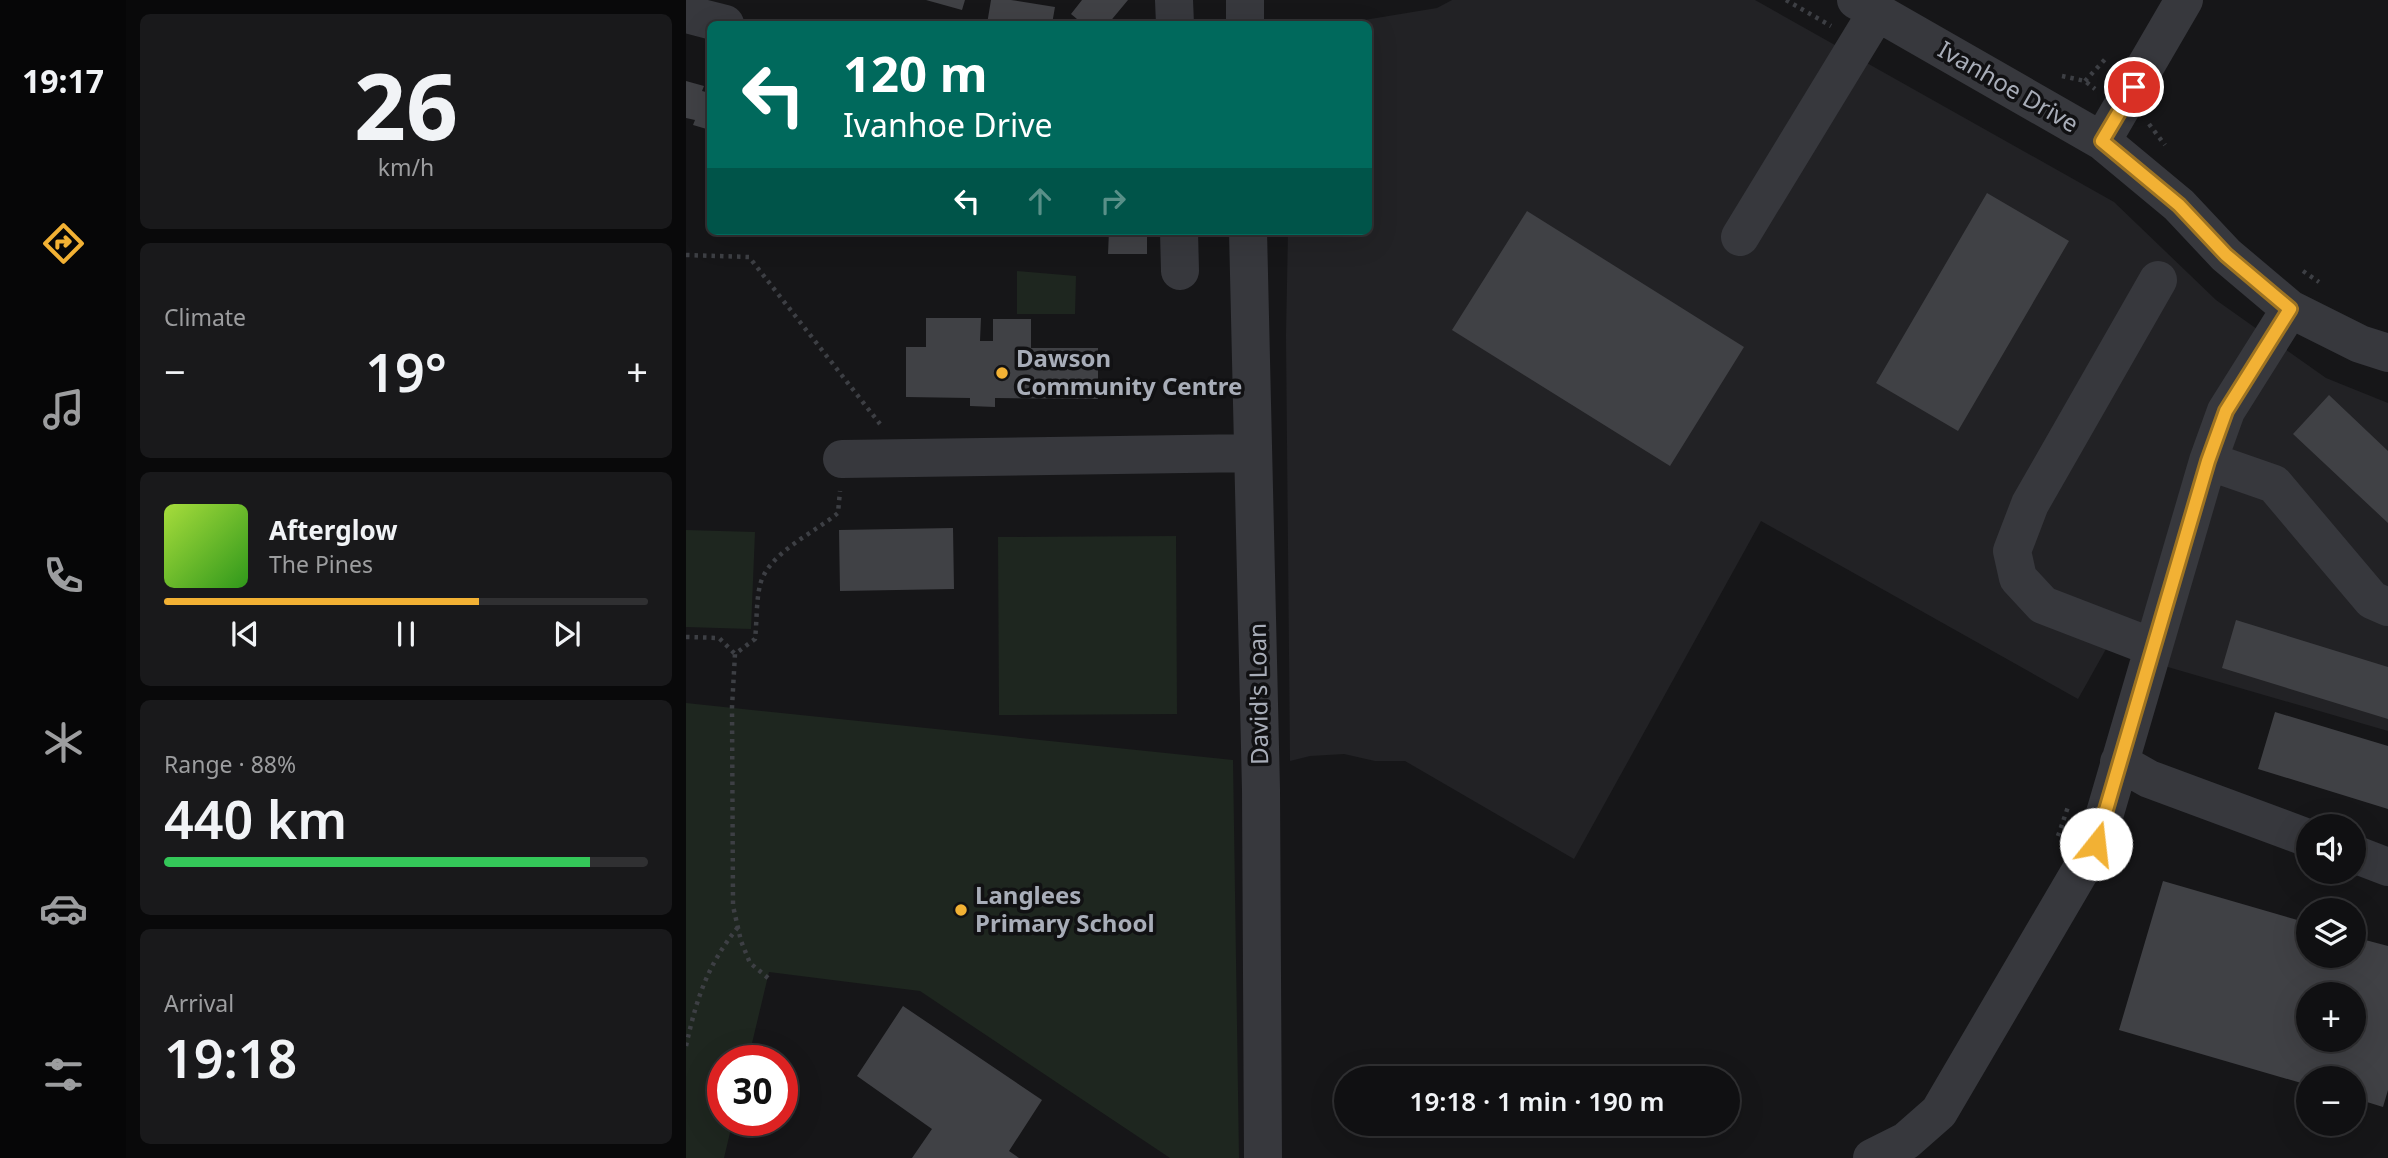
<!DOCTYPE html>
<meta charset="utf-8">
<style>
:root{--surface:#101012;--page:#19191b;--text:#f1f3f6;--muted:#9c9d9f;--line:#303032;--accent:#f2b134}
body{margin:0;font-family:"Noto Sans",sans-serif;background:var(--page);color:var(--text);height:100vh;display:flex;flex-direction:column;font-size:26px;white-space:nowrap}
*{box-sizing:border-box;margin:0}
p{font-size:23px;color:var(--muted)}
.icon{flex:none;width:38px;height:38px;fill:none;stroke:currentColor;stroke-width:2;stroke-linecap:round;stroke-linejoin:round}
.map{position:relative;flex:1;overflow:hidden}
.sheet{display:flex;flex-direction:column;gap:14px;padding:14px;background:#09090a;width:560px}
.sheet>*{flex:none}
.hud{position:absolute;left:21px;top:21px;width:665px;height:214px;border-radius:10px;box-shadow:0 7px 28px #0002,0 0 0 2px var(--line);background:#00695c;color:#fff;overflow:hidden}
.controls{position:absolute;left:1610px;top:814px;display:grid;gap:14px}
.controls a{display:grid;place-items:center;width:70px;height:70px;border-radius:50%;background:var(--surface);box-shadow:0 7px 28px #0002,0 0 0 2px var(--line);font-size:35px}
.speed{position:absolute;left:21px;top:1045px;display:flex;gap:14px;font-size:35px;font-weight:700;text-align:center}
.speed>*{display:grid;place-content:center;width:91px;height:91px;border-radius:50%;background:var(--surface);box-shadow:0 7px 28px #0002,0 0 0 2px var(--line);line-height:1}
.speed .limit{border:10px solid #d22;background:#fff;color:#111}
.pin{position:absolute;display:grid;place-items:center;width:60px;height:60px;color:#fff;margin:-30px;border:4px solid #fff;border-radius:50%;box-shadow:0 2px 7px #0007}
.me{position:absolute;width:77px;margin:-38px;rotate:16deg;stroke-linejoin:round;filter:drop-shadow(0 0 5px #0008)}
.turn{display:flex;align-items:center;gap:24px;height:147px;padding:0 21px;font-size:32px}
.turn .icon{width:91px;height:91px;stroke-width:2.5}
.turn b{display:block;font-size:49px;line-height:60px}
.lanes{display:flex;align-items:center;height:66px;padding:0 21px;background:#0003;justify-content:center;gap:35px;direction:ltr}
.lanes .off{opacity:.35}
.big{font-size:52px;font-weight:600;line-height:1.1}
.sheet .tile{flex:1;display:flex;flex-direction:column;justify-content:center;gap:10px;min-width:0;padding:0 24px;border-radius:10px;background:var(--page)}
.sheet .dial{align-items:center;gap:0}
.dial b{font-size:91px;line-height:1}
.song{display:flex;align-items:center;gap:21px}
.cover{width:84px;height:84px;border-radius:10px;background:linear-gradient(135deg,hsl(80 70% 55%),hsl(110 70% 35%))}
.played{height:7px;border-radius:4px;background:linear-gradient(90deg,var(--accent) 65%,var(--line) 65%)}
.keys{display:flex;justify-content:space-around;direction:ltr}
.heat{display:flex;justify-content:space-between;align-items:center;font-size:38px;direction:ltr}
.charge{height:10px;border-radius:5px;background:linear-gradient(90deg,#34c759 88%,var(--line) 0)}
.trip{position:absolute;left:648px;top:1066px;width:406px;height:70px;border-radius:35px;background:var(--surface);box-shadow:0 7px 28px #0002,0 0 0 2px var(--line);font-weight:600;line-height:70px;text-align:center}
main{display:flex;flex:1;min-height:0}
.menu{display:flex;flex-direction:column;width:126px;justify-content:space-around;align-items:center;background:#060607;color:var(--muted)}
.menu .icon{width:49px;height:49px}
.menu .active{color:var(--accent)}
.menu b{font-size:32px;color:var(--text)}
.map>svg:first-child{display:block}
.built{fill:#222225}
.green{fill:#1e261f}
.building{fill:#404145;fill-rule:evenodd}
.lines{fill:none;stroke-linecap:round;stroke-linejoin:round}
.path{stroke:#3d3f44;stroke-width:4.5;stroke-dasharray:3.5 5;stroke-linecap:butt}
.minor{stroke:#37383d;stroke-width:38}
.route-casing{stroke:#9d7322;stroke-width:18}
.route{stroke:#f2b134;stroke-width:12}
.poi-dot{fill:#f2b134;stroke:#111113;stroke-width:2.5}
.labels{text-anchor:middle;stroke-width:7;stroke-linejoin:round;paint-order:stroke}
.street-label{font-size:24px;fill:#a8adb8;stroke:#111113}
.poi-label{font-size:24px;font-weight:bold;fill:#a8adb8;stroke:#111113;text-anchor:start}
</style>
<main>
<nav class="menu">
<b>19:17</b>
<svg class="icon active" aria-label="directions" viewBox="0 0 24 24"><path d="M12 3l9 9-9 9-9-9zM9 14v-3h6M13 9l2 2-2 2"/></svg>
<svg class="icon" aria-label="music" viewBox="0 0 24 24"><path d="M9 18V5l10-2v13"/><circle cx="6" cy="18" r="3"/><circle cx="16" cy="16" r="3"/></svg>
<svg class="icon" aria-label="phone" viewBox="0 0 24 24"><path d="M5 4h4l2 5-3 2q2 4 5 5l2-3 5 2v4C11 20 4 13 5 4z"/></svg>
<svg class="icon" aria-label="climate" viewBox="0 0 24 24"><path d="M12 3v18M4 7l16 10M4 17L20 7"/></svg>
<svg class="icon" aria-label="car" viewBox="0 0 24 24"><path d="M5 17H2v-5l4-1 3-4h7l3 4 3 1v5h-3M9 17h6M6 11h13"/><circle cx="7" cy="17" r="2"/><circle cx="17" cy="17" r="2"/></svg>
<svg class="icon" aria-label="filters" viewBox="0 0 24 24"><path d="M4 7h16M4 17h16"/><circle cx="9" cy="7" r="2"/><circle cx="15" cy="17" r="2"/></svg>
</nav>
<section class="sheet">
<div class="tile dial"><b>26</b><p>km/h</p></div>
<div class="tile"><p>Climate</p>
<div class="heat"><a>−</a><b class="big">19°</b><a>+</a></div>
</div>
<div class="tile">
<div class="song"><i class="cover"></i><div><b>Afterglow</b><p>The Pines</p></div></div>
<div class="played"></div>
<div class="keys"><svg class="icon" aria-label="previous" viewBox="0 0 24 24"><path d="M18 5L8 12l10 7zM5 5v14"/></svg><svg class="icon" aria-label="pause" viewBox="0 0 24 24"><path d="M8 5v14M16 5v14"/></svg><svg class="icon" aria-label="next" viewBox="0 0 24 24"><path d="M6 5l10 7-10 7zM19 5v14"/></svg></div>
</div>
<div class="tile"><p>Range · 88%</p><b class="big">440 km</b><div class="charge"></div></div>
<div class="tile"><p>Arrival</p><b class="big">19:18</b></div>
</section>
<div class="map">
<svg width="1702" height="1158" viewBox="0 0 1702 1158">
<rect width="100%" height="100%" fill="#161618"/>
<path class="built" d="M766,0H1069L1428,202L1530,300L1640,378L1702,403V731L1420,649L1392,699L1075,521L888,859L719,761H689L658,754L624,756L604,761L600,336L602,231H682V24H654L751,8Z"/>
<path class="green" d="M331,271L390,276L389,314H331Z
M0,530L69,532L65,629L0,627Z
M490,536L491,714L313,715L312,537Z
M0,703L547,760L553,1158H484L234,991L83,972L62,1060H37V1120H47L38,1158H0Z"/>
<path class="building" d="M240,0H279L276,10Z
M305,0H325L369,7L366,24H301Z
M396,0H442L422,24H397L385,14Z
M0,81L18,86L16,91L24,93V130L7,125L9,120L0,118Z
M1301,193L1383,241L1272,431L1190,383Z
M841,211L1058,347L984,466L766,330Z
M423,231H461V254H422Z
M240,318H295L294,341H307V319H345V348H412V399L309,398V407L284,406V398L220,397V347H240Z
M1643,395L1702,451V523L1607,434Z
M267,528L268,589L154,591L153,530Z
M1550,620L1702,667V719L1536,668Z
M1589,712L1702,746V809L1572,769Z
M1477,881L1622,923V956H1668V937L1702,946V1090L1697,1107L1668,1098V1078H1622V1085L1433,1030ZM1622,994H1668V1040H1622Z
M217,1006L356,1100L323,1151L333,1158H226L246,1129L171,1076Z"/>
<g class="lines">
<path class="path" d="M1100,0L1145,26
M1376,76L1399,81L1409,89
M1399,81L1422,56
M1463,124L1479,145
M0,255L63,257L194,424
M1617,271L1633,282
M0,637L33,638L49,654
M1372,836L1383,804
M82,978L64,963L55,941L47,906L46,707L49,654L69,639C71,622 70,602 74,585C82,553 128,533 152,513L154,491
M0,1046C11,997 21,966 52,927"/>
<path class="minor" d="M488,0L489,24
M1170,0L1416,141L1493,205L1540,255L1604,309L1674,344L1702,353
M0,14L39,24
M559,24V0
M1416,141L1498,0
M493,231L494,271
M562,231L575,790L577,1158
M1054,237L1191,12
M156,459L567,453
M1522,461L1588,484L1686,600L1702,607
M1466,647L1357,605L1332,578L1326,551L1344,504L1472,280
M1433,762L1463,779L1622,838
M1668,854L1702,867
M1186,1158L1220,1141L1253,1112L1410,844L1522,461L1540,411L1604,309"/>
</g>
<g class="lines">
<defs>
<path id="route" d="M1410,844L1522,461L1540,411L1604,309L1540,255L1493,205L1416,141L1448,87"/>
</defs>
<use href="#route" class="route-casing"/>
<use href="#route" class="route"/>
</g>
<g class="poi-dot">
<circle cx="316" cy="373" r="7"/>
<circle cx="275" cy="910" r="7"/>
</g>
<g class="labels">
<g class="street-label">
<text transform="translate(1322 87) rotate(30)" y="8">Ivanhoe Drive</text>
<text transform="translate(573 694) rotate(-91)" y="8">David's Loan</text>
</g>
<g class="poi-label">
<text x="330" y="367">Dawson<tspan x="330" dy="28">Community Centre</tspan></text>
<text x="289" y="904">Langlees<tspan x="289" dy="28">Primary School</tspan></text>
</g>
</g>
</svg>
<div class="controls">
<a><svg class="icon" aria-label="sound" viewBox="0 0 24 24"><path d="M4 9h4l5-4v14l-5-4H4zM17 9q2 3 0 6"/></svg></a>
<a><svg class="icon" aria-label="layers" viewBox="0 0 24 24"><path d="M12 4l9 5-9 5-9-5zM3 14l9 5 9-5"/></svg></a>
<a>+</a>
<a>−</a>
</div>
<div class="speed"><div class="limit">30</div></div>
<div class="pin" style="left:1448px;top:87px;background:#d93025"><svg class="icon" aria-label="arrive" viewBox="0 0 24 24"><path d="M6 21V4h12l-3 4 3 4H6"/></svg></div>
<svg class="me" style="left:1410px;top:844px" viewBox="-20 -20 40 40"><circle r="19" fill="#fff"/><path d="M0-13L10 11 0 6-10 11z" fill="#f2b134"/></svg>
<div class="trip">19:18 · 1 min · 190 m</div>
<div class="hud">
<div class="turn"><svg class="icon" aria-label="left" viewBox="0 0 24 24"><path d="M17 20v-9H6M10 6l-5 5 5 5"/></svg><div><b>120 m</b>Ivanhoe Drive</div></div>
<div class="lanes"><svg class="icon" aria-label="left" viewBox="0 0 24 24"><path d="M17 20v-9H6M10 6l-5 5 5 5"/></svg><svg class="icon off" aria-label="ahead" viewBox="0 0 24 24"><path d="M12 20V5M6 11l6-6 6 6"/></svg><svg class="icon off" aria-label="right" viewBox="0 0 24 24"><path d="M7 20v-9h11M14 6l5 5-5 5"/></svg></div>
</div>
</div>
</main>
